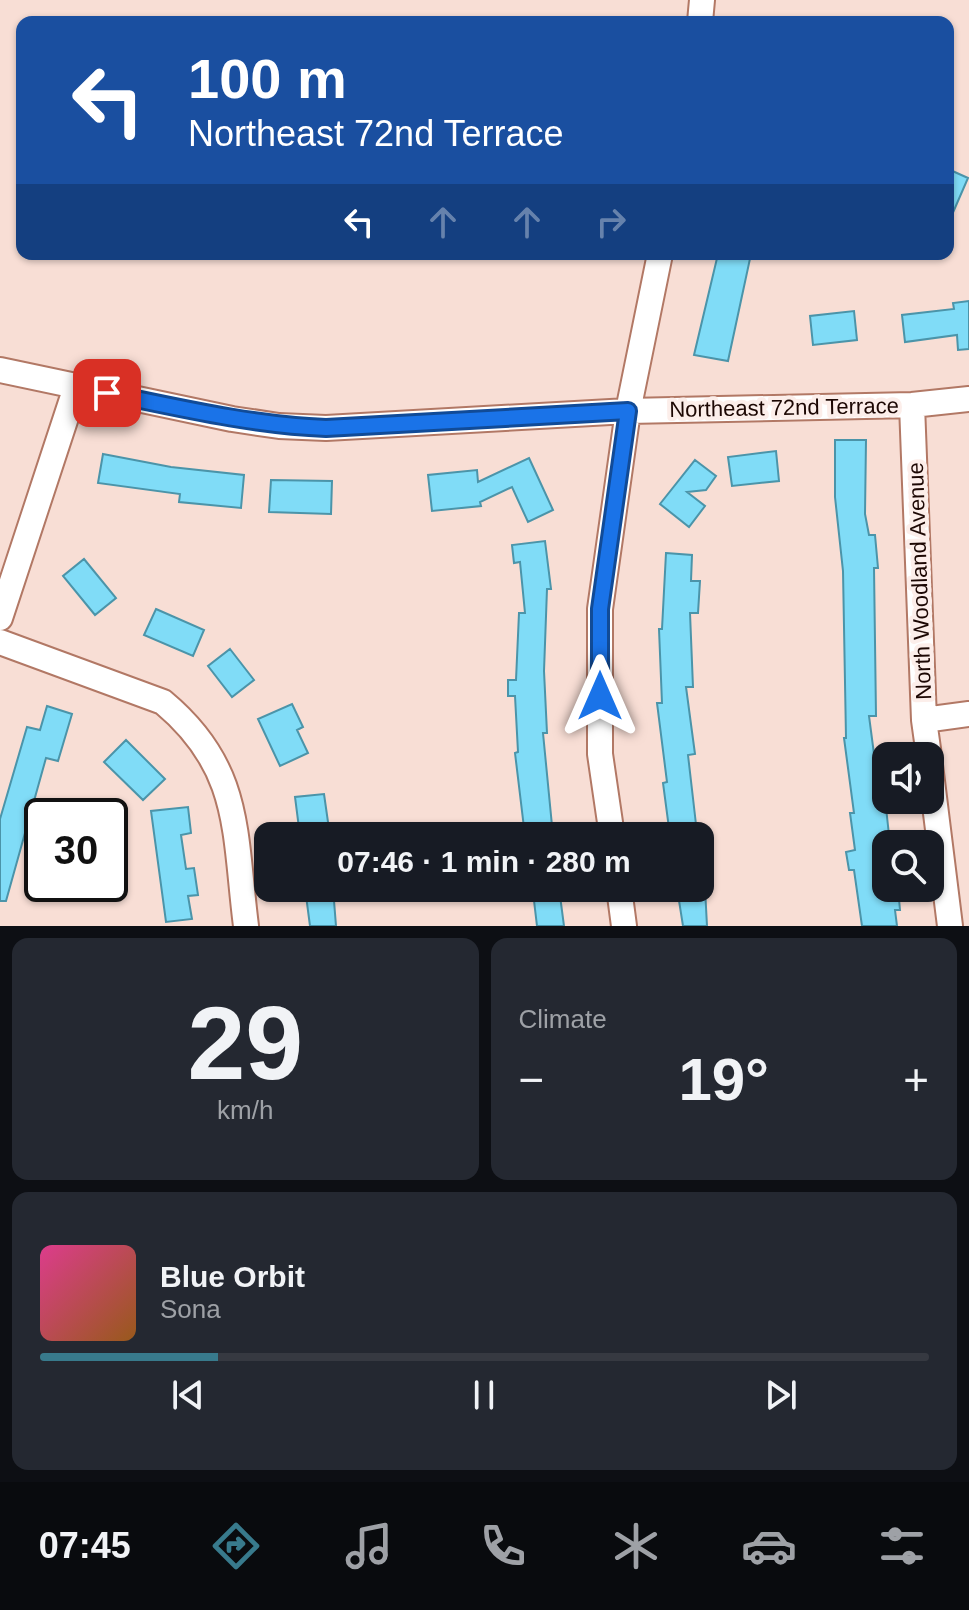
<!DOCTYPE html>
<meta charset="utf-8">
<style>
:root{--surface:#171b24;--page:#242831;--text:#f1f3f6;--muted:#9ea1a6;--line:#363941;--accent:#387a8c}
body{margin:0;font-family:Arial,sans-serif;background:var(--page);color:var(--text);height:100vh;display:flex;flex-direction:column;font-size:30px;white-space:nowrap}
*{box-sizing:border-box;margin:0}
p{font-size:26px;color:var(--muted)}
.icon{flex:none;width:44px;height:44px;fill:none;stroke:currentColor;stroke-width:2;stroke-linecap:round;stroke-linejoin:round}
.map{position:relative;height:926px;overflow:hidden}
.details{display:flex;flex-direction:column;gap:12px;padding:12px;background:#0d0f14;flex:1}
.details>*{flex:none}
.guide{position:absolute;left:16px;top:16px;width:938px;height:244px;border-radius:16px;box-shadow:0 2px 6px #0004;background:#1a4fa0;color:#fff;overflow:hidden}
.controls{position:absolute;left:872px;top:742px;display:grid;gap:16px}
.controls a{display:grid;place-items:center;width:72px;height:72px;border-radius:16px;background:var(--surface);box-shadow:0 2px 6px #0004;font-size:40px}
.speed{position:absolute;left:24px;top:798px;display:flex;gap:16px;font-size:40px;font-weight:700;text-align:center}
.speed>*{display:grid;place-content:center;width:104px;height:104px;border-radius:50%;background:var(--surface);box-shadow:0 2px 6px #0004;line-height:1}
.speed .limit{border:4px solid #111;border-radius:12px;background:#fff;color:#111}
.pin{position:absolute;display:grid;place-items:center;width:68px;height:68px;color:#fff;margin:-34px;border-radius:16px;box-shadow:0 4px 12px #0006}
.me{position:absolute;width:88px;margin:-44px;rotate:0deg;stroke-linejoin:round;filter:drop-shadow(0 0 6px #0008)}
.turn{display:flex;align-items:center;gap:28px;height:168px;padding:0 40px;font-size:36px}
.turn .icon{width:104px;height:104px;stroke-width:2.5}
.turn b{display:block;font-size:56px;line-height:68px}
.lanes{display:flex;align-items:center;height:76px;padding:0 40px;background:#0003;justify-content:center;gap:40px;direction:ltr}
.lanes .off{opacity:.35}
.big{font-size:60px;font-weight:700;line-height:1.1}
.details .widget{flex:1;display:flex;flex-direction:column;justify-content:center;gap:12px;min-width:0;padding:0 28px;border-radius:16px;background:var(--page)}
.details .dial{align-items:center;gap:0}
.dial b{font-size:104px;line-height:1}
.song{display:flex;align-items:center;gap:24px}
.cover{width:96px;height:96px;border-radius:12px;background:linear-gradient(135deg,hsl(330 70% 55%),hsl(30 70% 35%))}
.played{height:8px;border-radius:4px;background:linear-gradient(90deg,var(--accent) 20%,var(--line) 20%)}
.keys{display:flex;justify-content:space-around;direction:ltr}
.heat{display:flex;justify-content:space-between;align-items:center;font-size:44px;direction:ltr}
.details .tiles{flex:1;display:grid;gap:12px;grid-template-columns:1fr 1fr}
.widget:last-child{grid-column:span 2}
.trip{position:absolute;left:254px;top:822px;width:460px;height:80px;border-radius:16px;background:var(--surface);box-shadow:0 2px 6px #0004;font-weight:700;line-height:80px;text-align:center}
.tab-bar{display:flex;height:128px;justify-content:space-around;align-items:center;background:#090b0e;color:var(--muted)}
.tab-bar .icon{width:56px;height:56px}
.tab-bar .active{color:var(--accent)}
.tab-bar b{font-size:36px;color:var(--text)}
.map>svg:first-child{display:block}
.building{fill:#80dcf7;stroke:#4b94a9;stroke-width:2}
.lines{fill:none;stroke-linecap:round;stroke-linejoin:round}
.minor-casing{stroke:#b27865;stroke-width:28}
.minor{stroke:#fff;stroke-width:24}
.route-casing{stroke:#114b97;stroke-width:20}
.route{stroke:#1a73e8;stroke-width:14}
.labels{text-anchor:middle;stroke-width:8;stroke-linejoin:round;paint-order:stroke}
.street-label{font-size:22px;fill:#1c0703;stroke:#fceeea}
</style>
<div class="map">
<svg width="969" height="926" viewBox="0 0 969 926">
<rect width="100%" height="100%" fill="#f8ded5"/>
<path class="building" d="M948,169L968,178L948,224Z
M718,254H751L728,361L694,355Z
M969,301V349L958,350L957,335L905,342L902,315L954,309L953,303Z
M854,311L857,340L813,345L810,316Z
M835,440H866L865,514L869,535H875L878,568H874L876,716H869L874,754L880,753L890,844H886V888H898L900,910H895L897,926H862L854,870H849L846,852L855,850L850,813H854L844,738H846L843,571L835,497Z
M776,451L779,481L732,486L728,457Z
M103,454L171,467L244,475L241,508L179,502L180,494L98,483Z
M529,458L553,510L528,522L512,487L480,502L481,506L432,511L428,475L477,470L478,482Z
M695,460L716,476L706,490L687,492L705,506L689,527L660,504Z
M271,480L332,481L331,514L269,512Z
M545,541L551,589H547L544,671L547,733H543L553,836H525L515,753L518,752L515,696H508V680H516L519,613H525L520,562L514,563L512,545Z
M666,553L692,555L691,581H700L698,613H690L693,687H686L695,754L688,755L697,833L670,836L663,783L667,782L657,703H662L659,629H662Z
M84,559L116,598L95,615L63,576Z
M156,609L204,630L193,656L144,635Z
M230,649L254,680L232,697L208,666Z
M292,704L303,727L297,730L308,753L280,766L258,719Z
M47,706L72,714L58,761L46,758L6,901H0V819L27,727L40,730Z
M126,740L165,779L143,800L104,762Z
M324,794L330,836H300L295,797Z
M188,807L191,833L181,835L186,869L194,868L198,895L188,896L192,919L166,922L151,811Z
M305,888H333L336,926H310Z
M559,888L564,926H537L533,892Z
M677,888H705L707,926H683Z"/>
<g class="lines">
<defs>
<path id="minor" d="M700,22L702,0
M0,370L232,419L279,426L326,428L628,411L912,405L969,399
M912,405L924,720L929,756
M0,618L76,387
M0,642L163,702C242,768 234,832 246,926
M924,720L969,714
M930,765L950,926
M612,836L600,754V609L628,411L660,254
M619,888L624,926"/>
</defs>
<use href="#minor" class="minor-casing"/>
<use href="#minor" class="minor"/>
</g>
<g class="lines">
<defs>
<path id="route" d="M107,393C180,408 252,425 326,428L628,411L600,609V696"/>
</defs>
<use href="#route" class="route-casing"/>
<use href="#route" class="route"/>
</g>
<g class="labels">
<g class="street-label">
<text transform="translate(784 407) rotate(-1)" y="8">Northeast 72nd Terrace</text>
<text transform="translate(919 581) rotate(-92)" y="8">North Woodland Avenue</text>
</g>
</g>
</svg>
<div class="controls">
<a><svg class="icon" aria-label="sound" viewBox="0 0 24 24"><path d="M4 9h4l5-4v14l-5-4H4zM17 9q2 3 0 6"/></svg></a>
<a><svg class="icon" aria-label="search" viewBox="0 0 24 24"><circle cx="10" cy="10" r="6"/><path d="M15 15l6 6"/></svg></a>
</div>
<div class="speed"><div class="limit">30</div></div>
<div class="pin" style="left:107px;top:393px;background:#d93025"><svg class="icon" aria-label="arrive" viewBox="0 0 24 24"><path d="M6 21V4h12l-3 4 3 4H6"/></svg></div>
<svg class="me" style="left:600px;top:696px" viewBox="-20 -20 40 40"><path d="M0-17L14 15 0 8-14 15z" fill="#1a73e8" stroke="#fff" stroke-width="4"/></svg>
<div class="trip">07:46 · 1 min · 280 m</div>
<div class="guide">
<div class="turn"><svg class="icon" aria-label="left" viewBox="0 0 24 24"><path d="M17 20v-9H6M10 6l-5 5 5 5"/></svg><div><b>100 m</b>Northeast 72nd Terrace</div></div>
<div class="lanes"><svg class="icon" aria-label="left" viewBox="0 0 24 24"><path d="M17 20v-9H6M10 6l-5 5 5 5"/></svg><svg class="icon off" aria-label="ahead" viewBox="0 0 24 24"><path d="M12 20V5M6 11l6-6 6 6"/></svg><svg class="icon off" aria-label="ahead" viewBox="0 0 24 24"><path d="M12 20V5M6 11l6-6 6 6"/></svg><svg class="icon off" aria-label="right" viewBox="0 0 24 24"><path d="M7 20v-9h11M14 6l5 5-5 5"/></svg></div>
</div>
</div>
<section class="details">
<div class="tiles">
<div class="widget dial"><b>29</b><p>km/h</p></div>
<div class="widget"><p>Climate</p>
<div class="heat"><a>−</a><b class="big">19°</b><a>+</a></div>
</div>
<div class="widget">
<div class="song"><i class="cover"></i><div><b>Blue Orbit</b><p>Sona</p></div></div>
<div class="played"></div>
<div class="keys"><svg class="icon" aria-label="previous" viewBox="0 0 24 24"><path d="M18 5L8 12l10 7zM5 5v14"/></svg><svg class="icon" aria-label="pause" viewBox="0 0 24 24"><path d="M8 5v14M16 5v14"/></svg><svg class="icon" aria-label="next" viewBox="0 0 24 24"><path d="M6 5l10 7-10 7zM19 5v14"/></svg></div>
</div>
</div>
</section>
<nav class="tab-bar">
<b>07:45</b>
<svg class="icon active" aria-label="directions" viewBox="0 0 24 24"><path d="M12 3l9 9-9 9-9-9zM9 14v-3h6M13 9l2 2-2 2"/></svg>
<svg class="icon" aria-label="music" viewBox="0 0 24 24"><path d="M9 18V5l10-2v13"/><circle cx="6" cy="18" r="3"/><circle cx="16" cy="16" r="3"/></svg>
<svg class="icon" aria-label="phone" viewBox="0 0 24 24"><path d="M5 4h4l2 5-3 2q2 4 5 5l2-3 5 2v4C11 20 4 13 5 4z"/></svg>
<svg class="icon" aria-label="climate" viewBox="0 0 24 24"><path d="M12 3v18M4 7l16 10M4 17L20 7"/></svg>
<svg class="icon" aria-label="car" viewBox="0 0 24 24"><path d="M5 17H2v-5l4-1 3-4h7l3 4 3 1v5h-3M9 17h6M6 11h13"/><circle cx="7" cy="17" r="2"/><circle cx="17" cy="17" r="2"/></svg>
<svg class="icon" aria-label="filters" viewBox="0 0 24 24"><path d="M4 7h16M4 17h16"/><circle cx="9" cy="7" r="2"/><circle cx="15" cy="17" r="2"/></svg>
</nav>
